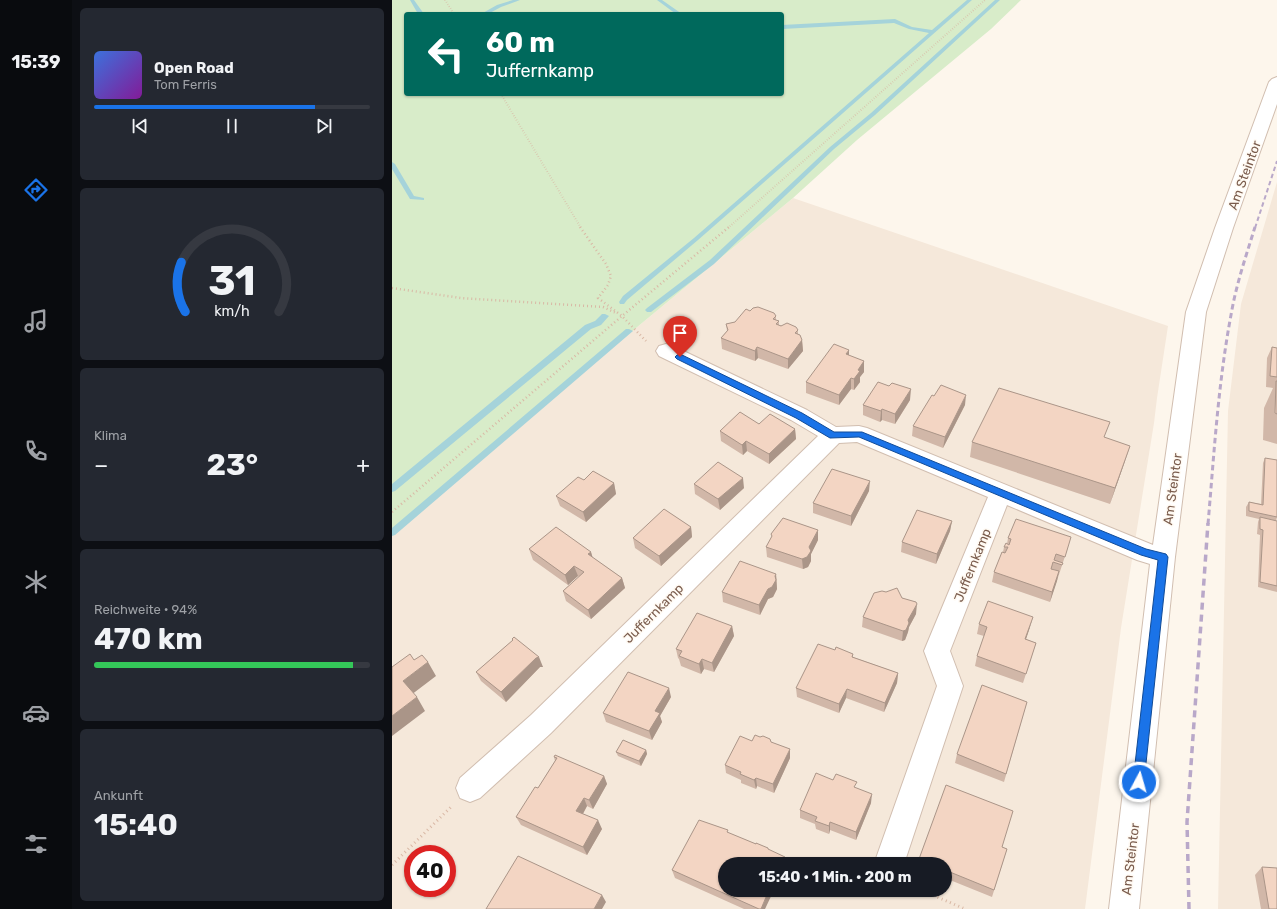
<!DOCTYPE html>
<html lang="de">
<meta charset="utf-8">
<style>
:root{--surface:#171b24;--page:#242831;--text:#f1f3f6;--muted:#9ea1a6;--line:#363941;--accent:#1a73e8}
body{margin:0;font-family:Rubik,sans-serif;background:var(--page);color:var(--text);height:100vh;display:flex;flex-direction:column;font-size:15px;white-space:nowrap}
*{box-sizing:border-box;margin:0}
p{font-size:13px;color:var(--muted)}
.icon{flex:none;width:22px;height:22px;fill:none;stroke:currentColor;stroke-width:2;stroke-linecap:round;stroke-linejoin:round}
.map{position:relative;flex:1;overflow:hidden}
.side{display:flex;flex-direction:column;gap:8px;padding:8px;background:#0d0f14;width:320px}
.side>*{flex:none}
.guide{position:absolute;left:12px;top:12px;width:380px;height:84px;border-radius:4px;box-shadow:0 1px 3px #0004;background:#00695c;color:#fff;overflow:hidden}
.speed{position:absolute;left:12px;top:845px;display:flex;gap:8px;font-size:20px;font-weight:700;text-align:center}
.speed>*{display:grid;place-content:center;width:52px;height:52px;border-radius:50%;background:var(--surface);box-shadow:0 1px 3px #0004;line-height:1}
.speed .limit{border:6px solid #d22;background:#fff;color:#111}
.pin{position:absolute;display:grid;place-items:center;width:34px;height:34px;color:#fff;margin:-41px -17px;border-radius:50% 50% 50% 0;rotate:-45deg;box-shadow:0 0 4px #0007}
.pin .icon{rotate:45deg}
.me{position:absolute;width:44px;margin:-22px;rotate:6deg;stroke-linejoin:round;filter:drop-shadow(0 0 3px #0008)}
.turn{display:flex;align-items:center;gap:14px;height:84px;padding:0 16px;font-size:18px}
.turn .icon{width:52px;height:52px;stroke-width:2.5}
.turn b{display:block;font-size:28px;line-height:34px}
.big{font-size:30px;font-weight:700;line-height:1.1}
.side .tile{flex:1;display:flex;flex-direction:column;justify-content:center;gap:6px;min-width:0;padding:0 14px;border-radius:6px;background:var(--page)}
.side .dial{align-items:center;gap:0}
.dial svg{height:104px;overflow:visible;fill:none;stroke:var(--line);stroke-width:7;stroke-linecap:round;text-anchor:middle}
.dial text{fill:var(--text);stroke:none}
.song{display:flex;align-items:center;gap:12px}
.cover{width:48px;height:48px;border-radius:6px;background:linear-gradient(135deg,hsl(220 70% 55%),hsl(290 70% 35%))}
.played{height:4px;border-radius:2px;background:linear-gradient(90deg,var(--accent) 80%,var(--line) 80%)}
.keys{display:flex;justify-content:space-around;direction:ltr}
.heat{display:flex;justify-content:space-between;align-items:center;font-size:22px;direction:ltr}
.charge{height:6px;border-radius:3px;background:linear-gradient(90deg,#34c759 94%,var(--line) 0)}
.trip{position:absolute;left:326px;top:857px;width:234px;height:40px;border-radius:20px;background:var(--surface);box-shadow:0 1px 3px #0004;font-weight:700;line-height:40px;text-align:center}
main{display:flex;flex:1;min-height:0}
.dock{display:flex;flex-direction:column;width:72px;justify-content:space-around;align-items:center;background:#090b0e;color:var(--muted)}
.dock .icon{width:28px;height:28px}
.dock .current{color:var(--accent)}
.dock b{font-size:18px;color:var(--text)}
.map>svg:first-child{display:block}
.residential{fill:#f5e8da;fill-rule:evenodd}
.green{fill:#d8ecc9;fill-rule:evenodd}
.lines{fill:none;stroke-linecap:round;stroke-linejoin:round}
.stream{fill:#a5d3da;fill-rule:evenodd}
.minor-casing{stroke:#d1beb0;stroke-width:2}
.path-far2{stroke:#d9b8a5;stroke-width:2;stroke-dasharray:0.5 2;stroke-linecap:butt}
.path-far1{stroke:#d9b8a5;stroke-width:2.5;stroke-dasharray:1 3;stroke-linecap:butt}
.path{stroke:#d9b8a5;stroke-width:3;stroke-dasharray:1 3.5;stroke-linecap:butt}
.minor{fill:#fff;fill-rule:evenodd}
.rail-far2{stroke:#b9a8c9;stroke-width:2;stroke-dasharray:4.5 3;stroke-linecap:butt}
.rail-far1{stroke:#b9a8c9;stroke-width:3;stroke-dasharray:5.5 3.5;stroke-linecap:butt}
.rail{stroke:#b9a8c9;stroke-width:3.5;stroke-dasharray:7 5;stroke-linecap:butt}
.wall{fill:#d1b7a8}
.shaded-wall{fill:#aa9588}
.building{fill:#f3d5c3;stroke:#aa9588}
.route{fill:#1a73e8;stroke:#114b97}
.labels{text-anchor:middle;stroke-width:3;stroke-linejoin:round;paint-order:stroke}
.street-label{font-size:13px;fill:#7a5c4d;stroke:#fffaf3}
</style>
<main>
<nav class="dock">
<b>15:39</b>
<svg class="icon current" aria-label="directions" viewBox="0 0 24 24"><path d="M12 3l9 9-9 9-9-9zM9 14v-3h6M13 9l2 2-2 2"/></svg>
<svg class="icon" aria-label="music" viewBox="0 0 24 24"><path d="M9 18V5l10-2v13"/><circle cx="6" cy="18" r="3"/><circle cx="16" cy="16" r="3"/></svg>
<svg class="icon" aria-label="phone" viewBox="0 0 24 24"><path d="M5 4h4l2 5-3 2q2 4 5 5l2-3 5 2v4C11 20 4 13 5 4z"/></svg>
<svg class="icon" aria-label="climate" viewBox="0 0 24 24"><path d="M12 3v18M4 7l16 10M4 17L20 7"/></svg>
<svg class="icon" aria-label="car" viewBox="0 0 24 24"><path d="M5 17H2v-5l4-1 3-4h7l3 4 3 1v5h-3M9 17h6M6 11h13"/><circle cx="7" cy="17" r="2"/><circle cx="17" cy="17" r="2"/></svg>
<svg class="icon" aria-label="filters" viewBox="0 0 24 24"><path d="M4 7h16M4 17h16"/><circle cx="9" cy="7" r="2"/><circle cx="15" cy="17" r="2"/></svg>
</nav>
<section class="side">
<div class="tile">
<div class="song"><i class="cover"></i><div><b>Open Road</b><p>Tom Ferris</p></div></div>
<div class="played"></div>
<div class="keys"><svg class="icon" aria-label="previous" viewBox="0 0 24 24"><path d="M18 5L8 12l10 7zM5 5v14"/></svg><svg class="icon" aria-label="pause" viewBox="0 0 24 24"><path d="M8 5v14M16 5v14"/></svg><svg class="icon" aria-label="next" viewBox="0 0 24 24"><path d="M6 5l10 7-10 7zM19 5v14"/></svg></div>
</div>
<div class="tile dial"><svg viewBox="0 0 100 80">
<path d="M14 69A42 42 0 1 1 86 69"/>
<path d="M14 69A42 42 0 0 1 11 31" stroke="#1a73e8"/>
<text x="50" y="56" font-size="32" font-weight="700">31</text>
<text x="50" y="72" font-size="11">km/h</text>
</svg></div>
<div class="tile"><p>Klima</p>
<div class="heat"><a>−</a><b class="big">23°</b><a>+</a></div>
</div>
<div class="tile"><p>Reichweite · 94%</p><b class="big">470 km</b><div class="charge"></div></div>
<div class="tile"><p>Ankunft</p><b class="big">15:40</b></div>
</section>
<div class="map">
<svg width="885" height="909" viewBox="0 0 885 909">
<rect width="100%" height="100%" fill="#fdf6ec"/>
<path class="residential" d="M885,182V909H826L836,411L849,304Z
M401,198L776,326L765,398L762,423L729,628L693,909H0V530ZM21,854H55V888H21ZM333,864H553V890H333Z"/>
<path class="green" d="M0,0H629L599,29L465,140L401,198L0,530ZM14,14H390V94H14Z"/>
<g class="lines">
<path class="stream" d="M18,0H22L32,14H26Z
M121,0H128L109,7L96,14H89L105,5Z
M265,0H270L290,14H284Z
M575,0H580L306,240L235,300L232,304H228L227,302L231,296L302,238L537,33L517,29L502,23L390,29V25L503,19L520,27L540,30Z
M603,0H608L483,115L442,149L322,264L259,312H255L253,310L255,308L318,260L438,147L479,113Z
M0,162L3,164L22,196L32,198V200L18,199L0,169Z
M210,314H213L217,316L209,325L199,329L3,491L0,492V484L193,325L203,321Z
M234,329H237L241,331L3,535L0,536V528Z"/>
<defs>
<path id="minor" d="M885,77V104L841,228L814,312L783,557L747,909H717L758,564L745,560L615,505L558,651L571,686L512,864H482L545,686L532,651L596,497L465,442L447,443L159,733L88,798L78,802L68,798L64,788L68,778L139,715L426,436L399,420L267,356L264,351L267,346L274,344L281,346L415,410L444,427L467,426L475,428L761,545L794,312L823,228L877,82L880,79Z"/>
</defs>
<use href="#minor" class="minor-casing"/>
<path class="path-far2" d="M53,0L62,14
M109,94L189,228
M336,228L593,0"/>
<path class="path-far1" d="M188,227L214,264L219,276L216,285L206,298L230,316L254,341
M0,288L69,298L211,307L224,313
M0,512L230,316L337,227"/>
<path class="path" d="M0,865L60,806
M529,890L573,909"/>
<use href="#minor" class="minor"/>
<path class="rail-far2" d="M863,228L885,161"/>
<path class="rail-far1" d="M816,524C822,455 826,384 839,315C844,285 854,256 863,227"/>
<path class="rail" d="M797,909L795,822L816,523"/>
</g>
<path class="wall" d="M358,311L384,316V320L387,321V325L406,330V334L410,340L411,351L396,369L366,358L363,361L330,349L329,338L335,331L334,324L343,322Z
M880,347L885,348V444L871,440L872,408L881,388L874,387L875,358Z
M457,356L472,361V372L468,377V382L462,390L459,389L447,405L414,393V382Z
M518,400L503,424L490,420L488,422L471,415V405Z
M573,405L551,448L520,436L521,426Z
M367,424L403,429L404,439L377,464L355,451L351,455L329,441L328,431Z
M713,438L733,461L718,504L578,457L580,442Z
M873,458L885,517L884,521H885V592L866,587L868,535L865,534L866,522L867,519L854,516V507L857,502L869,504L871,463Z
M192,480L222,483L224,494L194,522L168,506L164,496Z
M302,484L352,488L328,510L303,494Z
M477,491L459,526L421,513V503Z
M560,521L558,531L544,564L509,552L510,542Z
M299,527L300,537L269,566L243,548L241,538Z
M379,534L426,540L419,554V561L416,567L411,569L375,557L374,547L380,537Z
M616,538L676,547L658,602L600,582L602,572L611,552L612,547L615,544Z
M137,549L199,552L200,557L230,578L233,588L199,619L174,601L171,591L187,577L186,576L176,585L141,560Z
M384,574L385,589L381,597L376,599L368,615L331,602L330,592Z
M510,598L524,614L517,627L516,632L513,640L510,641L470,627L471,617Z
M587,624L638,627L634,639L644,643L631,683L583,666L585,656L592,636L585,634Z
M340,626L342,636L322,672L312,669L309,674L289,666L287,659L286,658L284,649Z
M122,637L151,667H148L114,702L89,681L84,672L121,640L120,639Z
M443,650L461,654V657L506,673L505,683L492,712L454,698L447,713L405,697L404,688Z
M279,697L268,716L270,722L260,740L214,722L211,713Z
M635,702L612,782L563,763L565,754Z
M360,741L379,742L398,758L382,793L365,786L364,789L349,783V780L334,773L333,765Z
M254,750L255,754L249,766L226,756L224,752Z
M162,757L212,776L215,784L201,809L195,806L191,814L210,829L195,855L129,825L124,817L146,788L163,761Z
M464,788L479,803L464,840L438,830L437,834L424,829L423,824L408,818V810Z
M336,833L364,844L376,848L373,909H352L283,878L280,870Z
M610,847L615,849L600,897L553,878V864H526L527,859Z
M870,867L885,909H869L863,875Z"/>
<path class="shaded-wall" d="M410,340L411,351L396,369V359Z
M365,347L366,358L363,361V351Z
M457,350V360L454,354Z
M472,361V372L468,377V382L462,390V379L466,370Z
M459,378V389L447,405V395Z
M519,389L518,400L503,424V414Z
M574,395L573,405L551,448L553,437Z
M490,409V420L488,422L489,411Z
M403,429L404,439L377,464V454Z
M354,441L355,451L351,455L350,445Z
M738,446L733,461L718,504L723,488Z
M351,478L352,488L328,510L326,499Z
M478,481L477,491L459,526V516Z
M222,483L224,494L194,522L191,512Z
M560,521L558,531L544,564L545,554Z
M299,527L300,537L269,566L267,556Z
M426,530V540L419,554V561L416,567L411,569L410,559Z
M199,552L202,562L196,554Z
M182,566L186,576L176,585L173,575Z
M667,571L665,581L658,602L660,592Z
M384,574L385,589L381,597L376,599L368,615L367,605Z
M230,578L233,588L199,619L196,610Z
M525,604L524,614L517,627L516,632L513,640L510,641L511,631L516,620Z
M641,617L638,627L631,648L633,639Z
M340,626L342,636L322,672L320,663Z
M147,657L151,667H148L114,702L109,692L144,658Z
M310,659L312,669L309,674L307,664Z
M36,662L44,676L19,695L11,681Z
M506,673L505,683L492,712L493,703Z
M277,688L279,697L268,716L270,722L260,740L257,731L263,711Z
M455,689L454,698L447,713V704Z
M25,697L33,711L0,736V716Z
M398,749V758L382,793L381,784Z
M254,750L255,754L249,766L247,761Z
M212,776L215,784L201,809L197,800Z
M364,778L365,786L364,789L362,780Z
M480,794L479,803L464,840V832Z
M192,798L195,806L188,819L184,811Z
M206,820L210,829L195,855L191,847Z
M438,822V830L437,834V826Z
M393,857L394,864H389Z
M377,890H382L373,909H369Z
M210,895L214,902L210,909H202Z"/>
<path class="building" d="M366,307L382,313L384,316L381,319L387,321L384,324L389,326L395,323L404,327L406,330L403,333L408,335L410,340L396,359L365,347L363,351L329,338L336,330L334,324L343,322L354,309L358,311L361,308Z
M442,344L457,350L454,354L472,361L466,370L468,371L462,379L459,378L447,395L414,382Z
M880,347L885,348V377L878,376Z
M884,381H885V414L883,413Z
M486,382L497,386L500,383L519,389L503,414L490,409L489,411L471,405Z
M549,385L574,395L553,437L521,426L540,395L542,396Z
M607,388L718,422L712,437L738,446L723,488L580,442Z
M348,412L367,424L378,414L403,429L377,454L354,441L350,445L328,431Z
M873,458L885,460V517L857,511V502L871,505Z
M326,462L351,478L326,499L302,484Z
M440,469L478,481L459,516L421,503Z
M201,471L222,483L191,512L164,496L186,477L192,480Z
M272,509L299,527L267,556L241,538Z
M525,510L560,521L545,554L510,542Z
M868,517L885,521V586L868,582L871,530L868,529Z
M391,518L426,530L417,547L419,551L415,557L410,559L374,547L380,536L379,534Z
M624,519L679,537L673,557L664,554L662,560L671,563L670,565L661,562L659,569L667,571L660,592L602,572L610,552L613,553L616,547H612L614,543L617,545L619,539L616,538Z
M164,527L199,552L196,554L230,578L196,610L171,591L192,572L182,566L173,575L137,549Z
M348,561L384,574L383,576L384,580L380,587L376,589L367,605L330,592Z
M505,588L510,598L524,602L525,604L516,620L517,623L514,630L511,631L471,617L482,593L490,591L494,592Z
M596,601L641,617L633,639L644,643L634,674L585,656L595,627L587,624Z
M305,613L340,626L320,663L310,659L307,664L287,656L290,651L284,649Z
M122,637L147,657L144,658L109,692L84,672L121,640L120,639Z
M426,644L443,650L444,647L461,654L460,657L506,673L493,703L455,689L447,704L404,688Z
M18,654L22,660L30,655L36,662L11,681L25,697L0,716V667Z
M236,672L277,688L263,711L268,713L257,731L211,713Z
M590,685L635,702L614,774L565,754Z
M363,735L368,737L371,736L378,739L379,742L398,749L381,784L364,778L362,780L348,774L349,772L333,765L348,736L360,741Z
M231,740L254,750L247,761L224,752Z
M163,755L212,776L197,800L192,798L184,811L206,820L191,847L124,817L143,787L146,788L165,758L162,757Z
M424,773L441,780L444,774L465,782L462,787L480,794L464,832L438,822L437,826L423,821L425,817L408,810Z
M554,785L621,811L610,847L615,849L602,890L553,870V864H539L527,859Z
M307,820L336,830L335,832L364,844V843L376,848V849L393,857L389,864H333V890H377L369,909H367L280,870Z
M126,856L210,895L202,909H94Z
M870,867L885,868V909H877Z"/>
<path class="route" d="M288,354L410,413L442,432H470L754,549L774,554L776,557L752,782L751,785L747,787L743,785L741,782L766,560L749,555L467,437L438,438L404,418L285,359L283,357L285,355Z"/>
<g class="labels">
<g class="street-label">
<text transform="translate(852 175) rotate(-70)" y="5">Am Steintor</text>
<text transform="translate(780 489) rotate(-82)" y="5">Am Steintor</text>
<text transform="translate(580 565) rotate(-68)" y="5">Juffernkamp</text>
<text transform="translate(261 613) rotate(-45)" y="5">Juffernkamp</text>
<text transform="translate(738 859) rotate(-83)" y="5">Am Steintor</text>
</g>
</g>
</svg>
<div class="speed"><div class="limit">40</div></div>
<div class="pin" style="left:288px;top:357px;background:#d93025"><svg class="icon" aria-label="arrive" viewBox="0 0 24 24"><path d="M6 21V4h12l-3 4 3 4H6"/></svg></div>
<svg class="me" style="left:747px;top:782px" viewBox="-20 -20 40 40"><circle r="17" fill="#1a73e8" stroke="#fff" stroke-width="3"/><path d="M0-11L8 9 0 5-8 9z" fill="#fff"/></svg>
<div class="trip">15:40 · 1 Min. · 200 m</div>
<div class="guide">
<div class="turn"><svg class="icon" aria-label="left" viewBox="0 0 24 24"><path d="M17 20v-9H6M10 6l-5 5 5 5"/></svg><div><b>60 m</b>Juffernkamp</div></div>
</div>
</div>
</main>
